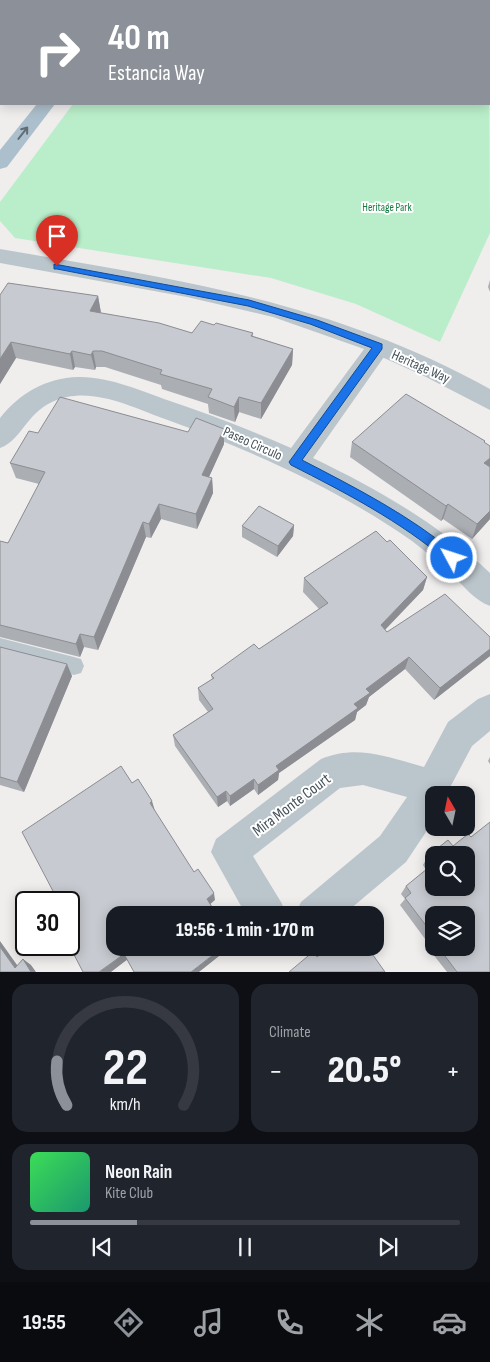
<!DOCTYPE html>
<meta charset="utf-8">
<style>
:root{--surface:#171b24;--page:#20242c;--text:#f1f3f6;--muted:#9ea1a6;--line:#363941;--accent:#8c9099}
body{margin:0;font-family:"Sofia Sans Condensed",sans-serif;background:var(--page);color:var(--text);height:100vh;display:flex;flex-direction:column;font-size:19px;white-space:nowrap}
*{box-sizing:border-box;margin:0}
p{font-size:16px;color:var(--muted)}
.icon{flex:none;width:28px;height:28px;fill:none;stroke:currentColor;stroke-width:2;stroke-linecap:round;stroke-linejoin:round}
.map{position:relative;height:972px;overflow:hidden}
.side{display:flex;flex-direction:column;gap:12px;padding:12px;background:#0d0f14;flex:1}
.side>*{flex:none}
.hud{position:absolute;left:0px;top:0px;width:490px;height:105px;box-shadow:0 2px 12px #0003;background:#8c9099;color:#fff;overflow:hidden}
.needle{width:32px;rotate:351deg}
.fabs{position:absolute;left:425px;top:786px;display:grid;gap:10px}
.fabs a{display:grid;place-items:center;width:50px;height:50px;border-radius:10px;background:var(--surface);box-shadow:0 2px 12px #0003;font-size:25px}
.speed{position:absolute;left:15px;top:891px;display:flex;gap:10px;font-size:25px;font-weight:700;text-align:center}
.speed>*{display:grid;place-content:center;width:65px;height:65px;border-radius:50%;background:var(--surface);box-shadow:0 2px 12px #0003;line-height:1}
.speed .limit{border:2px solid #111;border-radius:8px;background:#fff;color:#111}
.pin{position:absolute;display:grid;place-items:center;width:42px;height:42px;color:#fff;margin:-51px -21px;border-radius:50% 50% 50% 0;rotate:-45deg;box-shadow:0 0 5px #0007}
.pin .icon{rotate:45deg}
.me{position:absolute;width:55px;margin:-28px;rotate:310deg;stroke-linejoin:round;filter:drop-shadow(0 0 4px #0008)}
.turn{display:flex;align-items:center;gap:18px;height:105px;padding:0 25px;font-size:22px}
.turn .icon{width:65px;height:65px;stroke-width:2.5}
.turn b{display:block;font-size:35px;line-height:42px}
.big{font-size:38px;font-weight:800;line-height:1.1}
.side .card{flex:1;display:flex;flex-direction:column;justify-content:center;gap:8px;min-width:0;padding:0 18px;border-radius:15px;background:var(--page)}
.side .dial{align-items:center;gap:0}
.dial svg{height:130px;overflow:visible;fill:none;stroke:var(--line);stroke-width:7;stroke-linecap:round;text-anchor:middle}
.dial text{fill:var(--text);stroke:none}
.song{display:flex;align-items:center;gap:15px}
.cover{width:60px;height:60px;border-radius:8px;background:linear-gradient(135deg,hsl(130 70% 55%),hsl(160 70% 35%))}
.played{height:5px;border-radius:2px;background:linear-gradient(90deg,var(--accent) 25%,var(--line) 25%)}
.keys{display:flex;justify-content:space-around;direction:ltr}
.heat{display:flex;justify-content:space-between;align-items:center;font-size:28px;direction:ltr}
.side .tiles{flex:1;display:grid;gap:12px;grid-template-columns:1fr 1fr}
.card:last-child{grid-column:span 2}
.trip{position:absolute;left:106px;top:906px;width:278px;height:50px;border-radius:15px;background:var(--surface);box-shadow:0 2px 12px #0003;font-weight:800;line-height:50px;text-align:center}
.menu{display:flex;height:80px;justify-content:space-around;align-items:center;background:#090b0e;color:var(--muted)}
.menu .icon{width:35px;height:35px}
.menu .on{color:var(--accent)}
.menu b{font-size:22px;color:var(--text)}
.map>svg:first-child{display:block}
.green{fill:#baeeca}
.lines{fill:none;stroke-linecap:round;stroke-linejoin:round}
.service{fill:#bbc6cc;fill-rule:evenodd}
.minor{fill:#bbc6cc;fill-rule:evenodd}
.tertiary{fill:#bbc6cc;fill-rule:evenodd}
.primary{fill:#acbfcc;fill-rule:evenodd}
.wall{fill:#abaeb3;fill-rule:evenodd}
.shaded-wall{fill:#8b8d92}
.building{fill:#c7cad0;stroke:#8b8d92;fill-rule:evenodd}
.oneway{stroke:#5f6d76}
.route{fill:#1a73e8;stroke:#114b97}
.labels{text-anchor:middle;stroke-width:4;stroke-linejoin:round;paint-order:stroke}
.far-park-label{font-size:11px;fill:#167b40;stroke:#fff}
.street-label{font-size:14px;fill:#45525a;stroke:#fff}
.near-street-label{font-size:16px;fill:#45525a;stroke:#fff}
</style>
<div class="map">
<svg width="490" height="972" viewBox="0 0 490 972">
<rect width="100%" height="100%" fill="#f0eded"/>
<path class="green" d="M489,45L490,233L440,342L356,304L271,278L15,238L0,221V202L73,104H489Z"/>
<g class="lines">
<path class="service" d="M489,23H490V29H489Z
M0,638L74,657L81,659L84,666L81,673L74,675L0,656Z"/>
<path class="minor" d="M270,0H294L295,1H271Z
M379,339L388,341L391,347L313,458C377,489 438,523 490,573V606C474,600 465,587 453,576C440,563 426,552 412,541C336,488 252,451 165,419C135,408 99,390 67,397C27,405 24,440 0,448V418C20,393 46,378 78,377C108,376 142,391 170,401C211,415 251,430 291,448L370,341Z
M490,694V731L472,746L446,795H434V820L406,862L343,915H295L301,902L380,836L407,797L363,785L340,788L253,856L281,902L287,915H246L211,852L216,839L321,759C357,744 388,757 424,767L448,722L478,699Z"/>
<path class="tertiary" d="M0,249C175,279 332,301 490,389V410L424,376L364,349L273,317L187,297L0,263Z"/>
<path class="primary" d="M37,104H55L7,167L0,169V150Z"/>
</g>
<path class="wall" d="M408,0H420L419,1Z
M490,280V292L488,287Z
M0,295L98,296L101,313L192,333L214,325L253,333V336L293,349L292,365L261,419L239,412L235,422L209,413L208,404L162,389L161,385L105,367H96L95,370L75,367L73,370L16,358L0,384Z
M38,433L224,444L209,477L212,478L213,493L197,529L161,519L151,538L146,537L98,650L84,647L80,657L0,637V541L8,543L39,484L16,478L10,463Z
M485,441L484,443L490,519L472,539L443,519L441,521L350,457L352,442Z
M294,525L293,536L277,557L242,537V526Z
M387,542L427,577L423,590L385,630L387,632L490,637V656L434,700L405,669L369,697L366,705L357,712L355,720L279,773L278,780L258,795L254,789L230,806L227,801L218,807L175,746L173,735L208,712L199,700L198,688L212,679L211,675L259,649L319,609L303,592L304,578Z
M0,647L72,676L24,792L0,785Z
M490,757V764L488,761Z
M448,840L490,972H447L429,949L431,947L400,905L405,899L401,894L406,886L426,870L423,865L428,856ZM434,915L466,948H434Z"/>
<path class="shaded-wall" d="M5,0H18L17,1H4Z
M1,4V18L0,19V5Z
M98,296L101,313L93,327L90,311Z
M11,342L16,358L0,384V359Z
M293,349L292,365L261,419V403Z
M72,351L75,367L73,370L70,354Z
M93,351L96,367L95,370L91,355Z
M239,397V412L235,422L234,407Z
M224,429V444L203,490L202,475Z
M490,458V467L484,463Z
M212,478L213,493L197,529L196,514Z
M159,504L161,519L151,538L149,524Z
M448,504L443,519L441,521L446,506Z
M490,511V519L472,539L477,524Z
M143,522L146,537L98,650L94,637Z
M294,525L293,536L277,557L278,546Z
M427,577L423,590L377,638L381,625Z
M80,634L84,647L80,657L76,644Z
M490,649V656L434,700L440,688Z
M409,657L405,669L369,697L366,705L357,712L355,720L279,773L278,780L258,795V785L276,766L354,704L366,689Z
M67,664L72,676L24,792L17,782Z
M254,779V789L230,806V796Z
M226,791L227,801L218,807L217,797Z
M152,801L155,811L150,803Z
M214,893L215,900L208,906L207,899Z
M0,941L22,972L15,968L0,947Z
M222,948H228V949L199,972H191Z
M124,954L128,959L111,972H99Z
M23,959L31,965L36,972H31Z"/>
<path class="building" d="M0,0H5L4,1H1V4L0,5Z
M8,283L98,296L90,311L159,323L192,333L201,321L214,325L216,323L253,333L251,336L293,349L261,403L239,397L234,407L208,397L212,389L160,374L162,370L102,351H93L91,355L72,351L70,354L11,342L0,359V295Z
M406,394L485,441L484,442L490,446V458L484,463L490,467V511L477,524L448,504L446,506L352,442Z
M60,397L188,432L196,418L224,429L202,475L212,478L196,514L159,504L149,524L143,522L94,637L80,634L76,644L0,625V541L8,543L45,472L10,463L29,431L38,433Z
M259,506L294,525L278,546L242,526Z
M376,531L387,542L390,540L427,577L381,625L387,632L445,594L490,637V649L440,688L409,657L366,689L370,693L354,704L358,708L276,766L279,770L258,785L254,779L230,796L226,791L217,797L173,735L213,709L198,688L214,678L211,675L254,644L259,649L328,603L304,578Z
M0,647L67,664L17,782L0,777Z
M121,766L132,783L138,779L152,801L150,803L194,872L198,869L214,893L207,899L217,915H115V948H222L191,972H134L124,954L99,972H83L69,945V902H47L45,899L54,893L22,832Z
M490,822V972H457L439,948H466V915H434V936L405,898L411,893L406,886L433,864L428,856L448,840L453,846L468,834L471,837ZM434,855H466V888H434Z
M0,947L15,968L23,959L31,972H0Z
M328,948H368L385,972H289L314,951L317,957Z"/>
<defs><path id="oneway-shaft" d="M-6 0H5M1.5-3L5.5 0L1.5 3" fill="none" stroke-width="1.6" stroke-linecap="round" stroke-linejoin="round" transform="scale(1.25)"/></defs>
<use class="oneway" href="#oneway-shaft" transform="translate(23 133) rotate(-52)"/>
<path class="route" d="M54,264L249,300L317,320L382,344V349L302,460C356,488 409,515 456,554L458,558L456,561H447C400,521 346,493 291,465L289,462L372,348L310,324L248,306L57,269H54Z"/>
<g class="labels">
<g class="far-park-label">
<text x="387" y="211">Heritage Park</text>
</g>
<g class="street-label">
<text transform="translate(421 366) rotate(24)" y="5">Heritage Way</text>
<text transform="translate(253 443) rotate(24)" y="5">Paseo Circulo</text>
</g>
<g class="near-street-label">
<text transform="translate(291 804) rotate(-37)" y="6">Mira Monte Court</text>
</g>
</g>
</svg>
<div class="fabs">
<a><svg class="needle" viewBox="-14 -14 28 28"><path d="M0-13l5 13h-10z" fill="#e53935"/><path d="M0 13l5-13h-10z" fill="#9ea1a6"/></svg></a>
<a><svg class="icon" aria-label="search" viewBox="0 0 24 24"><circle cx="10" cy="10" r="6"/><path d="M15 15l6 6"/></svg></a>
<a><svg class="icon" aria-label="layers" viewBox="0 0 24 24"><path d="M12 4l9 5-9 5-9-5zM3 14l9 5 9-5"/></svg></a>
</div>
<div class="speed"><div class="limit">30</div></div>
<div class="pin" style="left:57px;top:266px;background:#d93025"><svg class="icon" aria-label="arrive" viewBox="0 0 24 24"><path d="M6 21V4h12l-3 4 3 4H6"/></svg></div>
<svg class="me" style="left:452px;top:558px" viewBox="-20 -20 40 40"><circle r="17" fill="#1a73e8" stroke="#fff" stroke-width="3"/><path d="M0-11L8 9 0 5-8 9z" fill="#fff"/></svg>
<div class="trip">19:56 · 1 min · 170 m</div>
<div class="hud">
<div class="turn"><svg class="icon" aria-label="right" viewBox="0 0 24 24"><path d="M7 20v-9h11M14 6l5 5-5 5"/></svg><div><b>40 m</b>Estancia Way</div></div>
</div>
</div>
<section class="side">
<div class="tiles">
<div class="card dial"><svg viewBox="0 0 100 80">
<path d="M14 69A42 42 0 1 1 86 69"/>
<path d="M14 69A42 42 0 0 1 8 42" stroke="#8c9099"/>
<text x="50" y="56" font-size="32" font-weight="700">22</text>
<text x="50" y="72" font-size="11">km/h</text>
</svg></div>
<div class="card"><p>Climate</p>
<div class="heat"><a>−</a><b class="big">20.5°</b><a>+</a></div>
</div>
<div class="card">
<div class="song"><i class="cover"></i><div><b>Neon Rain</b><p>Kite Club</p></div></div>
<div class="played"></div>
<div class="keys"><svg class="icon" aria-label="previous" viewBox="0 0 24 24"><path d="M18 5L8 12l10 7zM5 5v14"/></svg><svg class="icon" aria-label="pause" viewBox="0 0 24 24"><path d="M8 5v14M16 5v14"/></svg><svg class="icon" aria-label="next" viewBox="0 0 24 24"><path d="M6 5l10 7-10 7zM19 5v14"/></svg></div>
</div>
</div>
</section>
<nav class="menu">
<b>19:55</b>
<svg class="icon on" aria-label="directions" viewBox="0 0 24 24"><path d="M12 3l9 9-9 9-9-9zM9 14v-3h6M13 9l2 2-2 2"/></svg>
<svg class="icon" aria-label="music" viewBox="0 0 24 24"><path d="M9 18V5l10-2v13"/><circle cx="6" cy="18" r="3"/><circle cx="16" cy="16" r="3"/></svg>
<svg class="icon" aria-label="phone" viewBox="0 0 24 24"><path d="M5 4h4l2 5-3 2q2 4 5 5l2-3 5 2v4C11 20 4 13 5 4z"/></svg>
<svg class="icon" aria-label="climate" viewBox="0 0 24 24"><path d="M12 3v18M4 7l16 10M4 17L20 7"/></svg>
<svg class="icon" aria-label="car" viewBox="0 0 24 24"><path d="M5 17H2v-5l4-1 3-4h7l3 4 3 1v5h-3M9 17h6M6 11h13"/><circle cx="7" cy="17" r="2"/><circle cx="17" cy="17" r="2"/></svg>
</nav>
